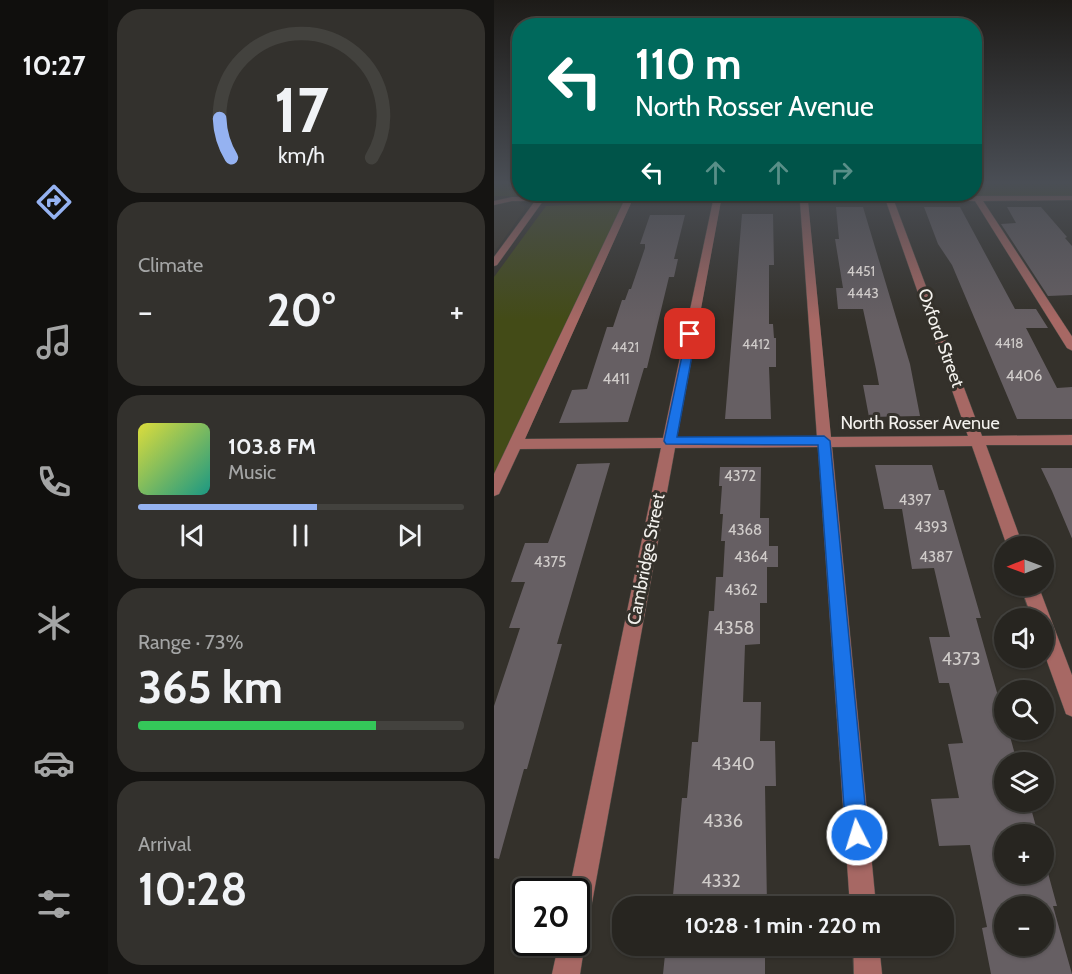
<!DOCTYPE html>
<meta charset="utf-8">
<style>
:root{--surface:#272520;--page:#33312d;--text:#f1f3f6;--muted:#a4a5a5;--line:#43423e;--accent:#95b2f1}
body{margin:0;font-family:Cabin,sans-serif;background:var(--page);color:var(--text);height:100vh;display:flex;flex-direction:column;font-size:22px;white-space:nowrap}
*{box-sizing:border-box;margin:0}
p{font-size:20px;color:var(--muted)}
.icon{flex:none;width:33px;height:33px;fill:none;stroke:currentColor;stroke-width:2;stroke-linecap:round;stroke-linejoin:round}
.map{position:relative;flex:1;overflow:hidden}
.drawer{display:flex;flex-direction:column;gap:9px;padding:9px;background:#151412;width:386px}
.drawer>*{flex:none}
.banner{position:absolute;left:18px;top:18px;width:470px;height:183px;border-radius:24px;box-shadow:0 2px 4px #0004,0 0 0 2px var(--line);background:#00695c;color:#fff;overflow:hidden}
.needle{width:39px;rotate:269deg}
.fabs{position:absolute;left:500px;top:536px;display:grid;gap:12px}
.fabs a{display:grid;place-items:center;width:60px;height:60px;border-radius:50%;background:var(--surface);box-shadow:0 2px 4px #0004,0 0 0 2px var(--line);font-size:30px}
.speed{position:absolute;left:18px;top:878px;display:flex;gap:12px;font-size:30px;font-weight:700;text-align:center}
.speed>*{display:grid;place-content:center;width:78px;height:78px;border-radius:50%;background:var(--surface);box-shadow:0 2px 4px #0004,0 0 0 2px var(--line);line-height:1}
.speed .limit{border:3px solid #111;border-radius:9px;background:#fff;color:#111}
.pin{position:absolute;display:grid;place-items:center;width:51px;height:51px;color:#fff;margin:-26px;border-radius:12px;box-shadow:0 3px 9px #0006}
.me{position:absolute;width:66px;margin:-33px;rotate:355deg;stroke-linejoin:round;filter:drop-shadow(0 0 4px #0008)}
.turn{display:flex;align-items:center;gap:21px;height:126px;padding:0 24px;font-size:27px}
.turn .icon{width:78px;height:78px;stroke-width:2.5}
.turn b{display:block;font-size:42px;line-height:51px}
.lanes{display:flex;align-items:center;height:57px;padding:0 24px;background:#0003;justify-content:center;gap:30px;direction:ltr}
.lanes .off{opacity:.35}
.big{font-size:45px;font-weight:800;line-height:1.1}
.drawer .tile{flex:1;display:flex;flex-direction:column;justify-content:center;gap:9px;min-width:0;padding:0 21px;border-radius:24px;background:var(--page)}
.drawer .dial{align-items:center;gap:0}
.dial svg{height:156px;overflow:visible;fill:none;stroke:var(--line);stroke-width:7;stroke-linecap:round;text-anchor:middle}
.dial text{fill:var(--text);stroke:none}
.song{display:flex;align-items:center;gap:18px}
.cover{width:72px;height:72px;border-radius:9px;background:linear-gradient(135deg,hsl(60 70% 55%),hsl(170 70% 35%))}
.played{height:6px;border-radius:3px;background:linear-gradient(90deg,var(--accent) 55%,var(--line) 55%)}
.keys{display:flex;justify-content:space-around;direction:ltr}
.heat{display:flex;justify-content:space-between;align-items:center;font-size:33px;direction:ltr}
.charge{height:9px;border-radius:4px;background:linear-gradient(90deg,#34c759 73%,var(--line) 0)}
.trip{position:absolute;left:118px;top:896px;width:342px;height:60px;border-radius:24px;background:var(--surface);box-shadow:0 2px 4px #0004,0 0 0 2px var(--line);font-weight:800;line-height:60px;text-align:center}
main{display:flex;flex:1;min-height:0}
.dock{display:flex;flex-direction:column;width:108px;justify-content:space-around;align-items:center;background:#100f0d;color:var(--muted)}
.dock .icon{width:42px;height:42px}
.dock .on{color:var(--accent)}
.dock b{font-size:27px;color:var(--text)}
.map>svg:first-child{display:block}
.built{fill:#3d372b}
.green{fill:#434b17}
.building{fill:#665f63;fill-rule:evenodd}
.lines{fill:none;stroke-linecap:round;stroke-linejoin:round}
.minor-casing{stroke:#53504a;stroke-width:1}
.minor{fill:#a76864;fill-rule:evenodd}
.route{fill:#1a73e8;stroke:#114b97;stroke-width:1.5}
.labels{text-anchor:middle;stroke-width:6;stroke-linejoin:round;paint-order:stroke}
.far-number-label{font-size:14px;fill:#d0ccca}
.number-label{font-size:15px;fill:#d0ccca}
.street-label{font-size:18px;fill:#f3f1ed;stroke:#34312b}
.near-number-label{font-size:18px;fill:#d0ccca}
</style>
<main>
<nav class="dock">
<b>10:27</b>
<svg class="icon on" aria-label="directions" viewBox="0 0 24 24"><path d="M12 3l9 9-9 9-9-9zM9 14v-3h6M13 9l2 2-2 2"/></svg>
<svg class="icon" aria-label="music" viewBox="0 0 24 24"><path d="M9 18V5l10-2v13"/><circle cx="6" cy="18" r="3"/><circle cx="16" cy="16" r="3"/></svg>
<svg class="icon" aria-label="phone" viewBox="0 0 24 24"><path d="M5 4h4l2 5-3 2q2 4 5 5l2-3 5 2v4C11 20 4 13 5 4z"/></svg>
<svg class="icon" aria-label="climate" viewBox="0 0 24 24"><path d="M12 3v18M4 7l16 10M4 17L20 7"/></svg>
<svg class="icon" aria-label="car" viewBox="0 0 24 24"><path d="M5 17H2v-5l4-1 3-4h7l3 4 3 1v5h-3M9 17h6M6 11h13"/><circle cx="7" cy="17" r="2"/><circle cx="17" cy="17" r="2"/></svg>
<svg class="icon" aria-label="filters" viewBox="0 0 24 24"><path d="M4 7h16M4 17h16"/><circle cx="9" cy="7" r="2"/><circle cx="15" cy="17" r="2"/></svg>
</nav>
<section class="drawer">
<div class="tile dial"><svg viewBox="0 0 100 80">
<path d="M14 69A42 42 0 1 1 86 69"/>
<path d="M14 69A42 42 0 0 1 8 49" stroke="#95b2f1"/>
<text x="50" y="56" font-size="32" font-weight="700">17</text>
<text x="50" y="72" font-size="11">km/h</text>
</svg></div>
<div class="tile"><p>Climate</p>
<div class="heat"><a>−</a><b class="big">20°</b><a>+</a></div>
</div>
<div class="tile">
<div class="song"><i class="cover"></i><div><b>103.8 FM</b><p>Music</p></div></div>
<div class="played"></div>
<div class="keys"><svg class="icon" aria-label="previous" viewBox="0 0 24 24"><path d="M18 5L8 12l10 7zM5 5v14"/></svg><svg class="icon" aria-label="pause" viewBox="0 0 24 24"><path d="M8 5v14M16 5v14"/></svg><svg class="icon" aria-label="next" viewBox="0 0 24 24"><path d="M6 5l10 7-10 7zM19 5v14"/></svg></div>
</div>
<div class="tile"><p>Range · 73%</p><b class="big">365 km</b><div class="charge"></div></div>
<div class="tile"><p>Arrival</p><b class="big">10:28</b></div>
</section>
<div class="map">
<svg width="579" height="974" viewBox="0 0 579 974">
<rect width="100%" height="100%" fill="#34312b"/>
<path class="built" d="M0,196H32L25,204L30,206L31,209L0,253Z"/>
<path class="green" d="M0,184H25L26,194H381L313,196H0Z
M480,184H578V196H443L406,194H480Z
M135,202L0,489V277L52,206Z"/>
<path class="building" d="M342,207H369L416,364L426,416L375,417L369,385H385L382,369L369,309H344L342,288H349L341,239H345Z
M430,207H466L521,309H542L554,328H532L563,388L579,387V419H523L458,265L444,244Z
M513,207H547L573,237L571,238L579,247V295L554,296L507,224L522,223Z
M248,214H279L280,265H275V324H279L280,338H282V367H275L277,419H231Z
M156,215H191L180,259H184L180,277H175L153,368H150L134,422L65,423L78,390L93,389L113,327H119L128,300H131L135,289H137L151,248V244H146Z
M116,463L63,644H68L33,769H30L5,859L0,858V706L26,628H15L31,582H17L31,543H54L83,464Z
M381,465H438L445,490H450L487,618H482L504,696H510V729H514L523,762H510V801H535L544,834H510V873H554L563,906H559L578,974H497L488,928L493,927L476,845L445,846L437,799L465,798L454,744L469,743L455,683H445L435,637H456L440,568L418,569L408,509H390ZM510,906H549V945H510Z
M226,467H267L266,518H275V546H284V567H273V603H266V644L251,645L249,702H267L266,741H281L282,786H271L273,905L178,906L188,798H193L198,742H204L215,611H220L222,577H229L231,541H227L229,514H226L228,486H225Z
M547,468H579V541L558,491Z
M172,945H271V974H169Z"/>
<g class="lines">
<defs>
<path id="minor" d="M390,194H398L399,196H579V200L489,201L579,338V351L573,348L481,201H400L488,436L579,435V445H492L529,546H513L478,446L338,447L382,906H356L324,447L181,448L95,919L91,928L84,931L87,933L91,942L86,974H58L65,942H82V891H75L167,448L26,449L5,494L0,496V474L130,201H49L3,265L0,266V257L41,201H18L0,205V201L18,197L391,196ZM138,201H219L169,438L31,439ZM227,201H306L323,437L183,438ZM314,201H392L474,436L337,437Z
M526,585H544L579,678V717L572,714L549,650V618H538Z
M359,945H385L388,974H360Z"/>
</defs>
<use href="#minor" class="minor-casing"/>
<use href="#minor" class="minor"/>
</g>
<linearGradient id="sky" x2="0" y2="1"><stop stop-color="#1d1b18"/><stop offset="0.57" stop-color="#4a4e55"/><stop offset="1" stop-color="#4a4e55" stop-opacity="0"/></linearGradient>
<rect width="579" height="320" fill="url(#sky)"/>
<path class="route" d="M193,332L202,334L183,437L330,436L336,441L374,835L370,843L363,846L355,843L352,835L324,445L172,444L170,441Z"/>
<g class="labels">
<g class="far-number-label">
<text x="367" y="276">4451</text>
<text x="369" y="298">4443</text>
<text x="515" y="348">4418</text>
<text x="262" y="349">4412</text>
<text x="131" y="352">4421</text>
</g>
<g class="number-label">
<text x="530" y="381">4406</text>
<text x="122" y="384">4411</text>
<text x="246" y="481">4372</text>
<text x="421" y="505">4397</text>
<text x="437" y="532">4393</text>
<text x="251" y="535">4368</text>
<text x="257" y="562">4364</text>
<text x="442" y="562">4387</text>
<text x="56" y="567">4375</text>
<text x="247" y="595">4362</text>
</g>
<g class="street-label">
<text transform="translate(447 338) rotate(70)" y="6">Oxford Street</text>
<text x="426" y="429">North Rosser Avenue</text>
<text transform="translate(152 559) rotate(-79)" y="6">Cambridge Street</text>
</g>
<g class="near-number-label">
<text x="240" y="634">4358</text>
<text x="467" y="665">4373</text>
<text x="239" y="770">4340</text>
<text x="229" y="827">4336</text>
<text x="227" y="887">4332</text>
</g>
</g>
</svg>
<div class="fabs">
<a><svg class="needle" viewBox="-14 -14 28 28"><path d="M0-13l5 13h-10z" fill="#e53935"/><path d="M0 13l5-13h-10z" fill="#a4a5a5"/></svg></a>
<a><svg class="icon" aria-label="sound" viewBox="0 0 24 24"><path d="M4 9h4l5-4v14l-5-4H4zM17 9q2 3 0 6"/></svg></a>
<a><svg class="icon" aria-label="search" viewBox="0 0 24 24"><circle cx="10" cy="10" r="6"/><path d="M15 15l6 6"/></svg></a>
<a><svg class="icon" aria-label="layers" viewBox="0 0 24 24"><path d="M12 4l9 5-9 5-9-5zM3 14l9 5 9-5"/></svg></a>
<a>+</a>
<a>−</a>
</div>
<div class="speed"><div class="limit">20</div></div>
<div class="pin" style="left:196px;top:334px;background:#d93025"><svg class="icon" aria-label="arrive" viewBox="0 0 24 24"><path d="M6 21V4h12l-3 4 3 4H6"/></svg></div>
<svg class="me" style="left:363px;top:835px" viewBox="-20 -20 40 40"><circle r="17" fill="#1a73e8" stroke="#fff" stroke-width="3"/><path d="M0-11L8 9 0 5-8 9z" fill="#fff"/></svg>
<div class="trip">10:28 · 1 min · 220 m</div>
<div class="banner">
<div class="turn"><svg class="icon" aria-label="left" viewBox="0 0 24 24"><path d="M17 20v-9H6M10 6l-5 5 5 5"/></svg><div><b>110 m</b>North Rosser Avenue</div></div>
<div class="lanes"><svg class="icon" aria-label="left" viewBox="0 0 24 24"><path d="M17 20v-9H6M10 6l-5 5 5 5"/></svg><svg class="icon off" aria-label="ahead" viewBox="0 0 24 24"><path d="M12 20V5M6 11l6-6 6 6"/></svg><svg class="icon off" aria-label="ahead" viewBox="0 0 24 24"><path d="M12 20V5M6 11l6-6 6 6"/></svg><svg class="icon off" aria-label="right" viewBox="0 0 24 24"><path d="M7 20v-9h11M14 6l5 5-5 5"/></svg></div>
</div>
</div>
</main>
